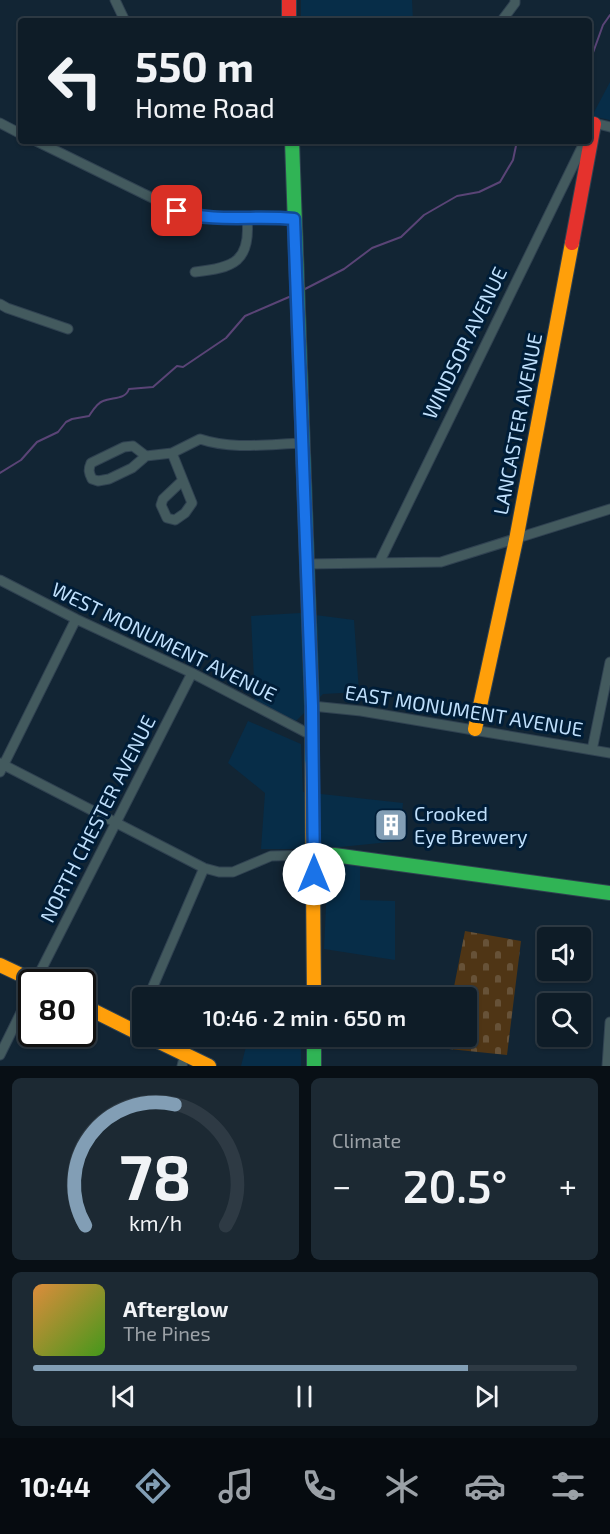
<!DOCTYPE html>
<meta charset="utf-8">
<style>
:root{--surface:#0e1c27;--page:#1c2933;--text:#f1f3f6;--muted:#9ba1a7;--line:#2e3a44;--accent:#829eb5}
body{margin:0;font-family:"Exo 2",sans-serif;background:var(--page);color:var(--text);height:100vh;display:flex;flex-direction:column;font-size:22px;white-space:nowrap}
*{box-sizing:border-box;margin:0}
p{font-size:20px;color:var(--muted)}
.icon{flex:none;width:33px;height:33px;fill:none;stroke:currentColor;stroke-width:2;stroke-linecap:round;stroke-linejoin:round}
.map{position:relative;height:1066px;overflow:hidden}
.details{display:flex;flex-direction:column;gap:12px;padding:12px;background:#080f15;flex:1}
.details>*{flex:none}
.hud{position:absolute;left:18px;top:18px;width:574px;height:126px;border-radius:6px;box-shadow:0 2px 4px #0004,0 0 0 2px var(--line);background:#0e1c27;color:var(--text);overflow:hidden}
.buttons{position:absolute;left:537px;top:927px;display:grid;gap:12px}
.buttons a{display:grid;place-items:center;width:54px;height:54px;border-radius:6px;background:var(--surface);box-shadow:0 2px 4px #0004,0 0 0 2px var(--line);font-size:30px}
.speed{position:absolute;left:18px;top:969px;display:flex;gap:12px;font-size:30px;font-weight:700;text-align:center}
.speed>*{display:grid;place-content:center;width:78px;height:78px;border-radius:50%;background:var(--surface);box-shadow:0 2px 4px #0004,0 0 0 2px var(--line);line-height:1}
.speed .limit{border:3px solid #111;border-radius:9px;background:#fff;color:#111}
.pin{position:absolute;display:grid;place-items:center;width:51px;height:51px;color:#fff;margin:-26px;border-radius:12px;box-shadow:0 3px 9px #0006}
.me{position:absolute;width:66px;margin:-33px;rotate:0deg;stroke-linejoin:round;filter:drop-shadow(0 0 4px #0008)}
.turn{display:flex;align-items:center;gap:21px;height:126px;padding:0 18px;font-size:27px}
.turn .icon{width:78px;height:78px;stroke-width:2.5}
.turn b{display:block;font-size:42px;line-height:51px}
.big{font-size:45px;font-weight:600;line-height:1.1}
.details .tile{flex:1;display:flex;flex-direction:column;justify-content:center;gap:9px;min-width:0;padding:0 21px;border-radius:9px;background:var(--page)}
.details .dial{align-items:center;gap:0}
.dial svg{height:156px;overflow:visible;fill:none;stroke:var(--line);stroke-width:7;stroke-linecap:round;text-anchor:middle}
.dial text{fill:var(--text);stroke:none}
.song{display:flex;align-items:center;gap:18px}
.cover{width:72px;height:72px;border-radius:9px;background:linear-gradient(135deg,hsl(30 70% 55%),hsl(100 70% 35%))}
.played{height:6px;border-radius:3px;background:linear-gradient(90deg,var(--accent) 80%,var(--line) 80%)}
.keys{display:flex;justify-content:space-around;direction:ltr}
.heat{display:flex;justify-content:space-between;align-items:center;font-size:33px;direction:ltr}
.details .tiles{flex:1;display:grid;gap:12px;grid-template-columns:1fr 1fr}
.tile:last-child{grid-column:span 2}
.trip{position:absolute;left:132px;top:987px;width:345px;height:60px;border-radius:6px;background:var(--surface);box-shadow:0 2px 4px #0004,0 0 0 2px var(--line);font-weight:600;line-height:60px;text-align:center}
.tab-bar{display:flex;height:96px;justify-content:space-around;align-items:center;background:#060b10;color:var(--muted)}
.tab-bar .icon{width:42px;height:42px}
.tab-bar .selected{color:var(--accent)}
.tab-bar b{font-size:27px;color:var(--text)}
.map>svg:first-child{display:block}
.built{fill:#072d48}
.cemetery{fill:url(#cemetery-stones)}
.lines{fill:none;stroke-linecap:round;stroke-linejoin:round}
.stream{stroke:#5a4476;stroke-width:2}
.street-casing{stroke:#304251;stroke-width:11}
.fast-casing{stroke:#304251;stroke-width:16}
.slow-casing{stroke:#304251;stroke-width:16}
.jam-casing{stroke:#304251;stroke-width:16}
.street{stroke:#435a5e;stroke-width:9}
.fast{stroke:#30b455;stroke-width:14}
.slow{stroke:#ff9f0a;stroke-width:14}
.jam{stroke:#e5322d;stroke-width:14}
.route-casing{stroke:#114b97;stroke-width:15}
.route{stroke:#1a73e8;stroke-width:10}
.labels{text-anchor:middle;stroke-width:6;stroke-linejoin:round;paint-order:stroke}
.street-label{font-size:20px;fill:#bfdffb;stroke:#001d37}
.poi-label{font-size:20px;fill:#bfdffb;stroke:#001d37;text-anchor:start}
</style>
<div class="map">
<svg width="610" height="1066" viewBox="0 0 610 1066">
<defs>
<pattern id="cemetery-stones" width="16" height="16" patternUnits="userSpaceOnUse" patternTransform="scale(1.5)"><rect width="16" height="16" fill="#4f3515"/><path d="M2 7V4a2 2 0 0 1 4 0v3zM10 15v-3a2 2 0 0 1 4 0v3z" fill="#675238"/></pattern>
</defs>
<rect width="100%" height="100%" fill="#122534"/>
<path class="built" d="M301,0H412L413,21H301Z
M610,82V120L592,116Z
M300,613L354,620L359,692L323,694L296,721L255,701L251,616Z
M248,721L301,744L303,792L403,803L399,841L321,849H261L265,793L228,763Z
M328,863L360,865V900L395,901V960L324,949Z
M248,1039L301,1045V1066H241Z"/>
<path class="cemetery" d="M465,931L521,941L507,1055L449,1049L444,1037L466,1036V998L452,997Z"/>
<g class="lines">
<path class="stream" d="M590,61L603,25L610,15
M305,289L344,269L372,248L401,237L424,215L457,196L479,192L500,182L513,160L517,141
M0,473L21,460L37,442L58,432L66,422L72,419L89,416C93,410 97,403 103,401C113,397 125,400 129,389L153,387L177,366L183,367L226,338L245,316L289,297"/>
<defs>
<path id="street" d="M115,0L125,21
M503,19L515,3V0
M590,122L610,127
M0,123L21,134
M36,141L185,214L247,219L274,217L294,219
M195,272C234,268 251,261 247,219
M0,304L7,308L68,329
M172,453L192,503L185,513L175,520L167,518L161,505L163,499L182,481
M146,456L133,446L124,447L91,463C88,470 89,473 92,479L98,481L109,479L132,468L146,456L172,453L200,439C233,450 269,444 303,443
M379,563L585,141
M306,564L441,562L610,509
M0,580L76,619L192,673L313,736
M312,706L361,711L610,753
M592,750L610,662
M0,763L204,868L219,872H233L271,856L314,855
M0,772L76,619
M35,982L192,673
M148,998L204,868
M134,1030L142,1010
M0,1055L32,990
M182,1066L185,1054
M607,1066L610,1022"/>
<path id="fast" d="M292,141L312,706V764
M314,855H334L610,893
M314,1036V1066"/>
<path id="slow" d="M475,729L516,540L572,243
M312,764L314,998
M0,965L36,982
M82,1005L142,1035
M147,1036L209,1066"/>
<path id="jam" d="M289,0V21
M572,243L594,124"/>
</defs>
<use href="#street" class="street-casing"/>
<use href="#fast" class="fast-casing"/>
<use href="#slow" class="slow-casing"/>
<use href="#jam" class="jam-casing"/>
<use href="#street" class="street"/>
<use href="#fast" class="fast"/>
<use href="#slow" class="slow"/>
<use href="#jam" class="jam"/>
</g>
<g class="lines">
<defs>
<path id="route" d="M177,211C214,223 256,215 294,219L312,706L314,874"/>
</defs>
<use href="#route" class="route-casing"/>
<use href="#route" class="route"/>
</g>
<defs>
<symbol id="building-square" viewBox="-11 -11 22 22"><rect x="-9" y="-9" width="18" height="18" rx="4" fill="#829eb5" stroke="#001d37"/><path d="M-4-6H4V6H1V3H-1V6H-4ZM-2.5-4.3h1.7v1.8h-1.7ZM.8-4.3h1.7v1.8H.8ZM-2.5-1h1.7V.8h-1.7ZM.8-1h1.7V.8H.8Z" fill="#fff"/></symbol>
</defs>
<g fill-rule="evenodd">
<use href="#building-square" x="372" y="806" width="38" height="38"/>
</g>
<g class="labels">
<g class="street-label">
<text transform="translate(465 343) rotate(-64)" y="7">WINDSOR AVENUE</text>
<text transform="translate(518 424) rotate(-79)" y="7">LANCASTER AVENUE</text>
<text transform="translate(164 642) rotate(26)" y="7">WEST MONUMENT AVENUE</text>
<text transform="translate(464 711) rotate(9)" y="7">EAST MONUMENT AVENUE</text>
<text transform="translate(98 819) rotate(-63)" y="7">NORTH CHESTER AVENUE</text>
</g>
<g class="poi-label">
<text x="414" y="821">Crooked<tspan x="414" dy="23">Eye Brewery</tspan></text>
</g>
</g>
</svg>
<div class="buttons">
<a><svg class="icon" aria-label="sound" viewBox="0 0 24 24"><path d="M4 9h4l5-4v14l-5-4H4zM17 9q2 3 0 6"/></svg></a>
<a><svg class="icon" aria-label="search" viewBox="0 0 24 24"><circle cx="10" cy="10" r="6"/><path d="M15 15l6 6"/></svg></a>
</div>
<div class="speed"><div class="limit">80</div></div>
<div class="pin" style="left:177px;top:211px;background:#d93025"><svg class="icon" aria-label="arrive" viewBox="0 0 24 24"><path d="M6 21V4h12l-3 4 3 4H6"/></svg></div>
<svg class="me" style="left:314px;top:874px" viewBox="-20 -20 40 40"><circle r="19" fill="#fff"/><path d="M0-13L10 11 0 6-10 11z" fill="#1a73e8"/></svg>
<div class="trip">10:46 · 2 min · 650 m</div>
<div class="hud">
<div class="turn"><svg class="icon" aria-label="left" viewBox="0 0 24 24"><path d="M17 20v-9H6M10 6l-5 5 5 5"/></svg><div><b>550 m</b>Home Road</div></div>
</div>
</div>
<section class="details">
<div class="tiles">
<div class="tile dial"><svg viewBox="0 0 100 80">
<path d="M14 69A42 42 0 1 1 86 69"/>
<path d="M14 69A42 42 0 0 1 60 7" stroke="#829eb5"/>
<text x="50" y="56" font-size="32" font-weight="700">78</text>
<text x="50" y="72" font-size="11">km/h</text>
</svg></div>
<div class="tile"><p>Climate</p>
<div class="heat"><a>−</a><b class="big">20.5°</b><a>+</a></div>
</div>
<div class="tile">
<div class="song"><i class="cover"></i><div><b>Afterglow</b><p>The Pines</p></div></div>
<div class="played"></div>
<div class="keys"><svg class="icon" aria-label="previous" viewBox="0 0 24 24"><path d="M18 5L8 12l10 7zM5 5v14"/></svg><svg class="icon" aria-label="pause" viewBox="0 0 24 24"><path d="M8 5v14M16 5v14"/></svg><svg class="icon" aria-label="next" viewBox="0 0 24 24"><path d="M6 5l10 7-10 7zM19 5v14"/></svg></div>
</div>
</div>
</section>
<nav class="tab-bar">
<b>10:44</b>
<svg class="icon selected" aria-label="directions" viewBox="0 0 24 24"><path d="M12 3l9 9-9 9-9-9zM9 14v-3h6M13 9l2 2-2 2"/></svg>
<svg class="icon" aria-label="music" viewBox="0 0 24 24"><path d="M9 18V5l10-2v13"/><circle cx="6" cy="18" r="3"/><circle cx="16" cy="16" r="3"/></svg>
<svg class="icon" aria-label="phone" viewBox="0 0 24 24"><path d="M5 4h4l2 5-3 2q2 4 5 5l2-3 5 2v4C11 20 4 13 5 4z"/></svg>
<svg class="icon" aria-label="climate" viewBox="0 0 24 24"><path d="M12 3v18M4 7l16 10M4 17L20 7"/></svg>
<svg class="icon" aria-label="car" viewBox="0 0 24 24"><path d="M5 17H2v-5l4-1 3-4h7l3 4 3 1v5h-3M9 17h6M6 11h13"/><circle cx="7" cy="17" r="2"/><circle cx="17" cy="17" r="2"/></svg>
<svg class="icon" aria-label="filters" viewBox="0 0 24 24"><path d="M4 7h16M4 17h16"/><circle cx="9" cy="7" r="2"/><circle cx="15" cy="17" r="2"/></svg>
</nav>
